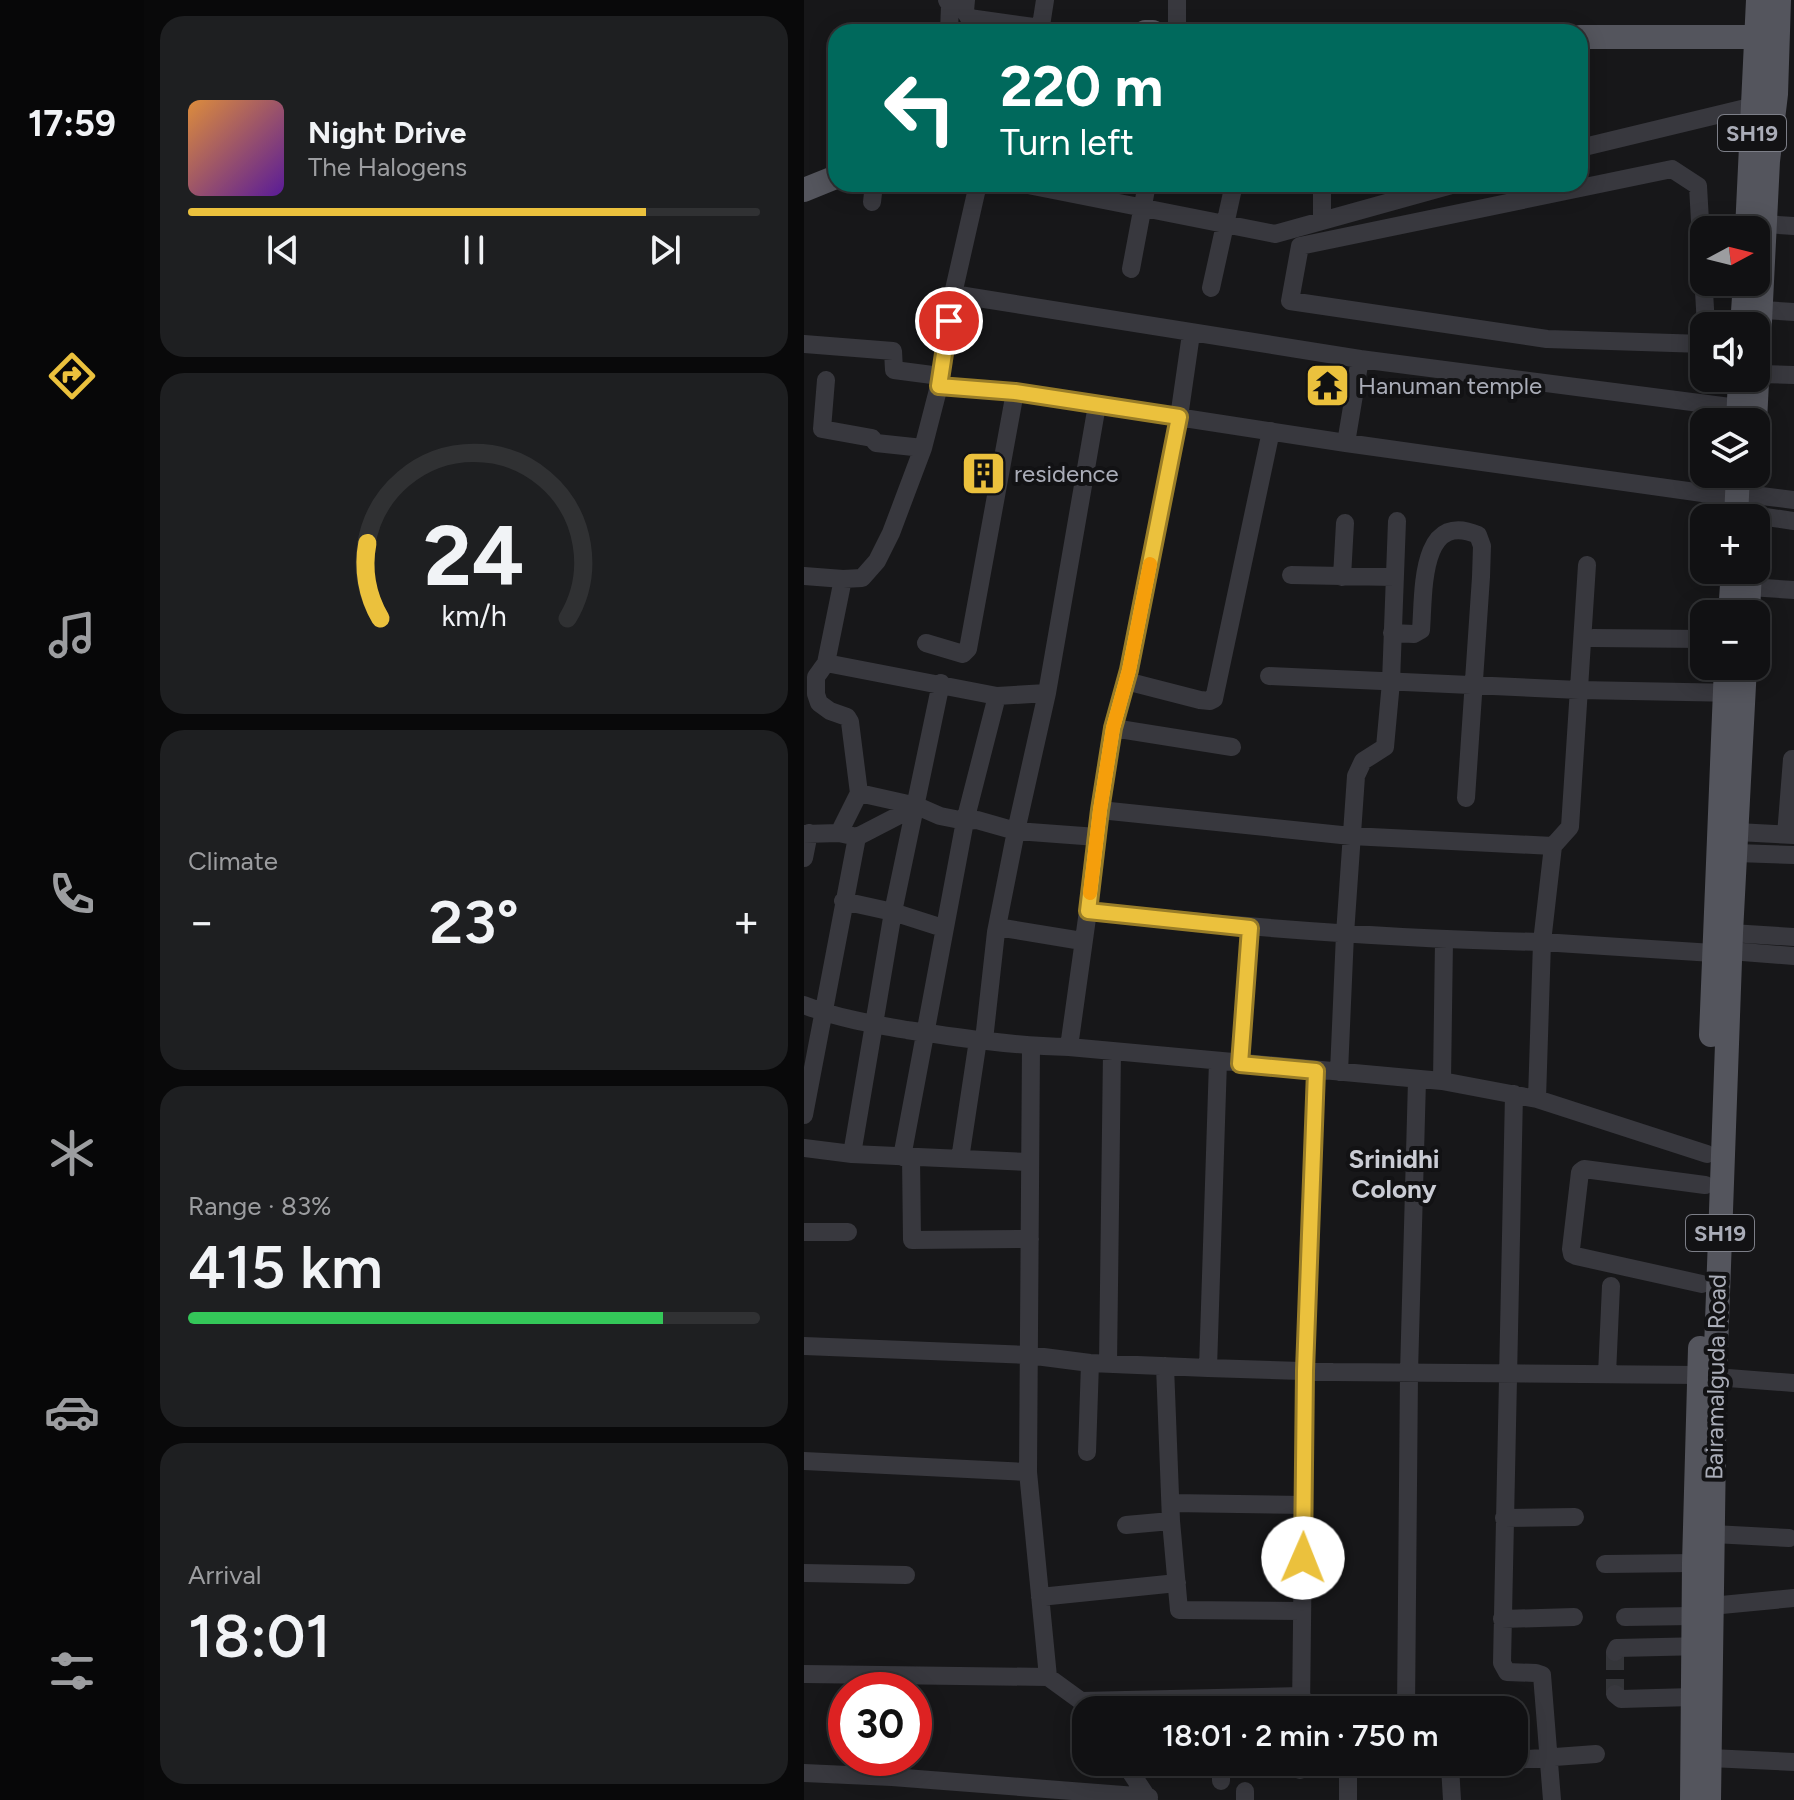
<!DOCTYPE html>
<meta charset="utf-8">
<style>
:root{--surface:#111113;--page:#1e1f21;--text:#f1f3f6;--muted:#9c9da0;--line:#303133;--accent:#ebc13d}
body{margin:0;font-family:Figtree,sans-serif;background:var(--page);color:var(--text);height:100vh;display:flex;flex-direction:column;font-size:30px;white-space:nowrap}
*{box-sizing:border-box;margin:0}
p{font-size:26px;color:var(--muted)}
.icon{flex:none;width:44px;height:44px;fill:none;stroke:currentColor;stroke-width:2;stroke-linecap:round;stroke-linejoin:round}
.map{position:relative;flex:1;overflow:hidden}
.details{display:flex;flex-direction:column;gap:16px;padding:16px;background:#09090a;width:660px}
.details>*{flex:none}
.top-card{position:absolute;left:24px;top:24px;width:760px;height:168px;border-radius:24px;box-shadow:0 4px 20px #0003,0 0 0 2px var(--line);background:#00695c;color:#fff;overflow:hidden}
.needle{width:52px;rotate:83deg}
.controls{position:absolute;left:886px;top:216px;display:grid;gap:16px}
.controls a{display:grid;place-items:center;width:80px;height:80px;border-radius:16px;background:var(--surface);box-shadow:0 4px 20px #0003,0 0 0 2px var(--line);font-size:40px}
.speed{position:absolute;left:24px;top:1672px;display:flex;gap:16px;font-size:40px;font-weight:700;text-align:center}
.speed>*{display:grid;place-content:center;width:104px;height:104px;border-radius:50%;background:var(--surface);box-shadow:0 4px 20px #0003,0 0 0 2px var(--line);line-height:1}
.speed .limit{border:12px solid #d22;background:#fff;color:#111}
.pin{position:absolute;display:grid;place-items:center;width:68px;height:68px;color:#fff;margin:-34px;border:4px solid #fff;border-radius:50%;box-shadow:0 2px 8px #0007}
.me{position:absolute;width:88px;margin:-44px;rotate:1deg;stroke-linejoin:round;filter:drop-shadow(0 0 6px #0008)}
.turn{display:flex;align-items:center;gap:28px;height:168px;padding:0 40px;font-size:36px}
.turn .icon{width:104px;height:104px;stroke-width:2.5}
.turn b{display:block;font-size:56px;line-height:68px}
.big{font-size:60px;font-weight:600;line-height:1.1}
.details .card{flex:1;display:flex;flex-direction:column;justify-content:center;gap:12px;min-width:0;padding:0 28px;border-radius:24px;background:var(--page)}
.details .dial{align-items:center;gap:0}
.dial svg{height:208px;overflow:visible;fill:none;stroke:var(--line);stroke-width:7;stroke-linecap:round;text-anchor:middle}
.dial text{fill:var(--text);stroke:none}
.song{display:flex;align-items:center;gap:24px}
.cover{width:96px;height:96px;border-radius:12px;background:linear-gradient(135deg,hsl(30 70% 55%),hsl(270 70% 35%))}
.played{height:8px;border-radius:4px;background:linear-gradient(90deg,var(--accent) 80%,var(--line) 80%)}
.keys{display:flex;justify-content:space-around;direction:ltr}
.heat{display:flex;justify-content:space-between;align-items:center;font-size:44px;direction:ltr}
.charge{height:12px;border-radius:6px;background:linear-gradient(90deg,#34c759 83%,var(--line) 0)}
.trip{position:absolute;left:268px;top:1696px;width:456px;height:80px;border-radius:24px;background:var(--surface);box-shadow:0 4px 20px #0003,0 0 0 2px var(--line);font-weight:600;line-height:80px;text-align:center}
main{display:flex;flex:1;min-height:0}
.tab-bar{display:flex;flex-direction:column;width:144px;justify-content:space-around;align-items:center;background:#070708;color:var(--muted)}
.tab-bar .icon{width:56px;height:56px}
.tab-bar .on{color:var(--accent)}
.tab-bar b{font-size:36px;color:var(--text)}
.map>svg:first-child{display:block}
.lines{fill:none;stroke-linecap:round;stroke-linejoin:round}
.minor-tunnel{stroke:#343539;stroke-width:18;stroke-dasharray:18 9;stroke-linecap:butt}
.minor{stroke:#38383e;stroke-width:18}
.major{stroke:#54555d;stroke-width:24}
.route-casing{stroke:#997d28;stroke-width:20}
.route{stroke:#ebc13d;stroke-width:14}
.slow{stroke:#f59e0b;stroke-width:14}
.labels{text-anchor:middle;stroke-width:8;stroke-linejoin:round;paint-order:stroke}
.shield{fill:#121214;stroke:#7c7e87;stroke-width:2}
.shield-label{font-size:22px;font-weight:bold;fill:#aaadb8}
.poi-label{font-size:24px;fill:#aaadb8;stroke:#121214;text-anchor:start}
.street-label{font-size:24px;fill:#aaadb8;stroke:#121214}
.neighbourhood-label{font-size:26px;font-weight:bold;fill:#caccd4;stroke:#121214}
</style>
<main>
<nav class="tab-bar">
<b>17:59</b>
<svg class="icon on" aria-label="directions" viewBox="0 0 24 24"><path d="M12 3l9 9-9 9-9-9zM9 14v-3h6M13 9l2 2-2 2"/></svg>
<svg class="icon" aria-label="music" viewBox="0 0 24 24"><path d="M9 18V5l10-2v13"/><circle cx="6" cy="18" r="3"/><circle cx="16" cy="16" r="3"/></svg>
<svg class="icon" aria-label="phone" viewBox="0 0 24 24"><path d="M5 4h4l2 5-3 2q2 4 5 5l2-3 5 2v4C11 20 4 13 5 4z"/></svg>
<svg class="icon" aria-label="climate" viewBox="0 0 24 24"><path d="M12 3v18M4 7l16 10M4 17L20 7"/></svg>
<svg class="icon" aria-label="car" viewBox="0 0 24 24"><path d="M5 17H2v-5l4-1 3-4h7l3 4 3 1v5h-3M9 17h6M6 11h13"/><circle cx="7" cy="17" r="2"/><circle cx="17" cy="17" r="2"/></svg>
<svg class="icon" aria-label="filters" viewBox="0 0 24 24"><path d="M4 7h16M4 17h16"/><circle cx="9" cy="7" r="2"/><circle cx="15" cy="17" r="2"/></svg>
</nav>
<section class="details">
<div class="card">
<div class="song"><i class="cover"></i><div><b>Night Drive</b><p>The Halogens</p></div></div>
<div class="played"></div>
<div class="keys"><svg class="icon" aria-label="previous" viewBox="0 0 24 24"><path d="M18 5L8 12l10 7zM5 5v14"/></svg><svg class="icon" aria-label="pause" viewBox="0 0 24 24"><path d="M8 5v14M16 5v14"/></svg><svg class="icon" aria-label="next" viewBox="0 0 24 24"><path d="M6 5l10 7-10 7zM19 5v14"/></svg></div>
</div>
<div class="card dial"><svg viewBox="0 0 100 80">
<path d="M14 69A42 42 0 1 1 86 69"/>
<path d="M14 69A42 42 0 0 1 9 40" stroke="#ebc13d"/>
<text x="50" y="56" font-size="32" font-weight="700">24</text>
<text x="50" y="72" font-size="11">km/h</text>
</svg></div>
<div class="card"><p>Climate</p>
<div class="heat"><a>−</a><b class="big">23°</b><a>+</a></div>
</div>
<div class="card"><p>Range · 83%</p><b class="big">415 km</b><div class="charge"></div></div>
<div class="card"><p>Arrival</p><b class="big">18:01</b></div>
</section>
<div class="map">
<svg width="990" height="1800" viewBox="0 0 990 1800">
<rect width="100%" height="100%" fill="#171719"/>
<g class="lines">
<path class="minor-tunnel" d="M811,1652V1694"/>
<path class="minor" d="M143,0L146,5L145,32
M162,0L161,11L165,18L237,28
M373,0V32
M236,32L241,0
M776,148L950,106
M219,184L471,234L651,184
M518,184V221
M68,202L70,184
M961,224L990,226
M327,269L343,184
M407,288L430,184
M149,294L556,359L934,408
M959,310L990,312
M0,344L89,351L90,370L136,376
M900,344L743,339L486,301L496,246L868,169L894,186L902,326
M955,374L990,375
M22,380L18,429L68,438L72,443L119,448
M135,386L211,392L542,443L934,498
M293,405L243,693L212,831L293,837
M542,443L556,359
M949,495L990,500
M948,515L990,521
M487,575L590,577
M0,576L39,579
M538,577L541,523
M945,587L990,590
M588,633L610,634L617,630C620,594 615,509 674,535L678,546L677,577L662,798
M789,638L900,639
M122,643L159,654L164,649L211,392
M22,663L193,696L243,693
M465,676L775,690L934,693
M322,681L396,700L406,701L410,699L467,431
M137,683L89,912L48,1154L224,1162
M309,728L428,747
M55,793L113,806L136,816L161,821L173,820L212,831L192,932L180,1040
M296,810L284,911C435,927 586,939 738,942L749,846L547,836L296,810L309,728L325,670L375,417L387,334
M933,832L990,835
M0,834L35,833L55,793L46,722L43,717L26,711L15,703L12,694V677L22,663L39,579L58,578L73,561L87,533L119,448L135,386L149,294L174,184
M982,835L988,759H990
M53,837L113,806
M749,846L766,827L783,565
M932,853L990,855
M0,858L5,833
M39,901L89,912L139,928
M284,911L265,1047L638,1081L733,1099L903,1154
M193,927L278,941
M927,933L990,937
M926,951L990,956
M0,1005C33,1018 68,1024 103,1030C157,1038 210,1046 265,1047
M227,1046L224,1472L244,1677L277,1701L283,1710
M436,1064L446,928
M535,1072L541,934L552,776L559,761L581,747L587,682L593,521
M638,1081L640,941
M710,1094L698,1663L703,1672L732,1673L738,1675L748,1800
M733,1099L738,942L909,953
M0,1115L53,837L35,833
M0,1148L48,1154
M98,1157L161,821L193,696
M107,1157L108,1240L226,1239
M156,1159L174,1040
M0,1232H44
M898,1284L772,1256L768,1254L767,1249L776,1172L780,1169L901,1185
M0,1346L224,1355L286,1363L404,1368L529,1372L895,1375
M304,1364L308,1051
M361,1366L367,1521L375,1610L498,1611
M404,1368L414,1061
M803,1374L807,1286
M911,1377L990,1383
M283,1452L286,1363
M0,1461L224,1472
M367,1503L500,1505
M700,1518L771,1517
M322,1525L367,1521
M909,1534L985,1538
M801,1564L890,1563
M0,1573L102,1575
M236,1597L373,1583
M907,1606L990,1598
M821,1617L889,1616
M698,1619L770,1617
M811,1652L813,1648L901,1646
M0,1674L244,1677
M811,1694L817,1699L888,1697
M277,1701L498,1696
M646,1709V1710
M497,1710L501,1371L512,1071
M602,1710L605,1373L613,1080
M906,1758L990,1762
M710,1760L792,1754
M320,1762L345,1800
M544,1762V1800
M646,1762V1766L692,1762
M646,1766L648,1800
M496,1770V1762
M0,1773L88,1777L345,1797
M417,1781V1762
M441,1791V1800"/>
<path class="major" d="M341,32H349
M776,37H952
M0,190L32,177
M943,230L954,0
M938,326L941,282
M934,422L936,378
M951,422L964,161L972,94L975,0
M932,518L934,474
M926,614L929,570
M944,614L946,570
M907,1035L922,666
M888,1800L890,1563L896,1348
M905,1800L911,1377L927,933L941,666"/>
</g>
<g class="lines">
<defs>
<path id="route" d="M145,321L135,386L211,392L375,417L325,670L309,728L296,810L284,911L446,928L436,1064L512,1071L501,1371L499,1558"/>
</defs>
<use href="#route" class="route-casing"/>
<use href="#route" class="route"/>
<path class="slow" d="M286,893L296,810L309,728L325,670L346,564"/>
</g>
<defs>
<symbol id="temple-square" viewBox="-11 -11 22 22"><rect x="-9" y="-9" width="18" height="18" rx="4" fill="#ebc13d" stroke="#121214"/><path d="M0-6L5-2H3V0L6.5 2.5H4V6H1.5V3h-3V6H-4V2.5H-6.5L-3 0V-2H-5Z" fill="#111"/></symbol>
<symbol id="building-square" viewBox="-11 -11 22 22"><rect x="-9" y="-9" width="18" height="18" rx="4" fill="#ebc13d" stroke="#121214"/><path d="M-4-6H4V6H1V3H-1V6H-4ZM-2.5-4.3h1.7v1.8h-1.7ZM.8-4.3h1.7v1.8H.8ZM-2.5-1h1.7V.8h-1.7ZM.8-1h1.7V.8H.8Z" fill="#111"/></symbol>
</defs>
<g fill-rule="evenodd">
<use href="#temple-square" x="498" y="360" width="51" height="51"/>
<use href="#building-square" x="154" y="448" width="51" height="51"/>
</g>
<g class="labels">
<g class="shield">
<rect x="914" y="115" width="68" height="36" rx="6"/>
<rect x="882" y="1215" width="68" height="36" rx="6"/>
</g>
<g class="shield-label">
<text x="948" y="141">SH19</text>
<text x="916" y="1241">SH19</text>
</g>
<g class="poi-label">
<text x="554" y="394">Hanuman temple</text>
<text x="210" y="482">residence</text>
</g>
<g class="street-label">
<text transform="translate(912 1377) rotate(-89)" y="8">Bairamalguda Road</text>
</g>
<g class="neighbourhood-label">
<text x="590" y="1168">Srinidhi<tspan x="590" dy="30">Colony</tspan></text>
</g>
</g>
</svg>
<div class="controls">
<a><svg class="needle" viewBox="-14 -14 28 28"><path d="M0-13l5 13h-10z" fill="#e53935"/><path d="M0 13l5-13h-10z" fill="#9c9da0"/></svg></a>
<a><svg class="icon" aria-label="sound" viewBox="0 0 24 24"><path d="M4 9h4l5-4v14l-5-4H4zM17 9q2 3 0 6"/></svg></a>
<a><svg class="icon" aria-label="layers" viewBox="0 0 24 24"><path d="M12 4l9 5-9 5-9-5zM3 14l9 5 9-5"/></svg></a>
<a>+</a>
<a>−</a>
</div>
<div class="speed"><div class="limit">30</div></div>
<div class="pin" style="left:145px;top:321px;background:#d93025"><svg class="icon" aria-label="arrive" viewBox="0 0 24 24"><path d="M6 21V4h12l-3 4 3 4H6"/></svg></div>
<svg class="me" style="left:499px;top:1558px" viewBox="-20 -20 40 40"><circle r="19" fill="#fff"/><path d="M0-13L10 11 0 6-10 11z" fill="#ebc13d"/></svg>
<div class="trip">18:01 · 2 min · 750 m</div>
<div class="top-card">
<div class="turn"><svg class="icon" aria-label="left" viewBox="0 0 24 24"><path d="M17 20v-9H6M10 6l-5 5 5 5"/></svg><div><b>220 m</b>Turn left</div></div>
</div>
</div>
</main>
